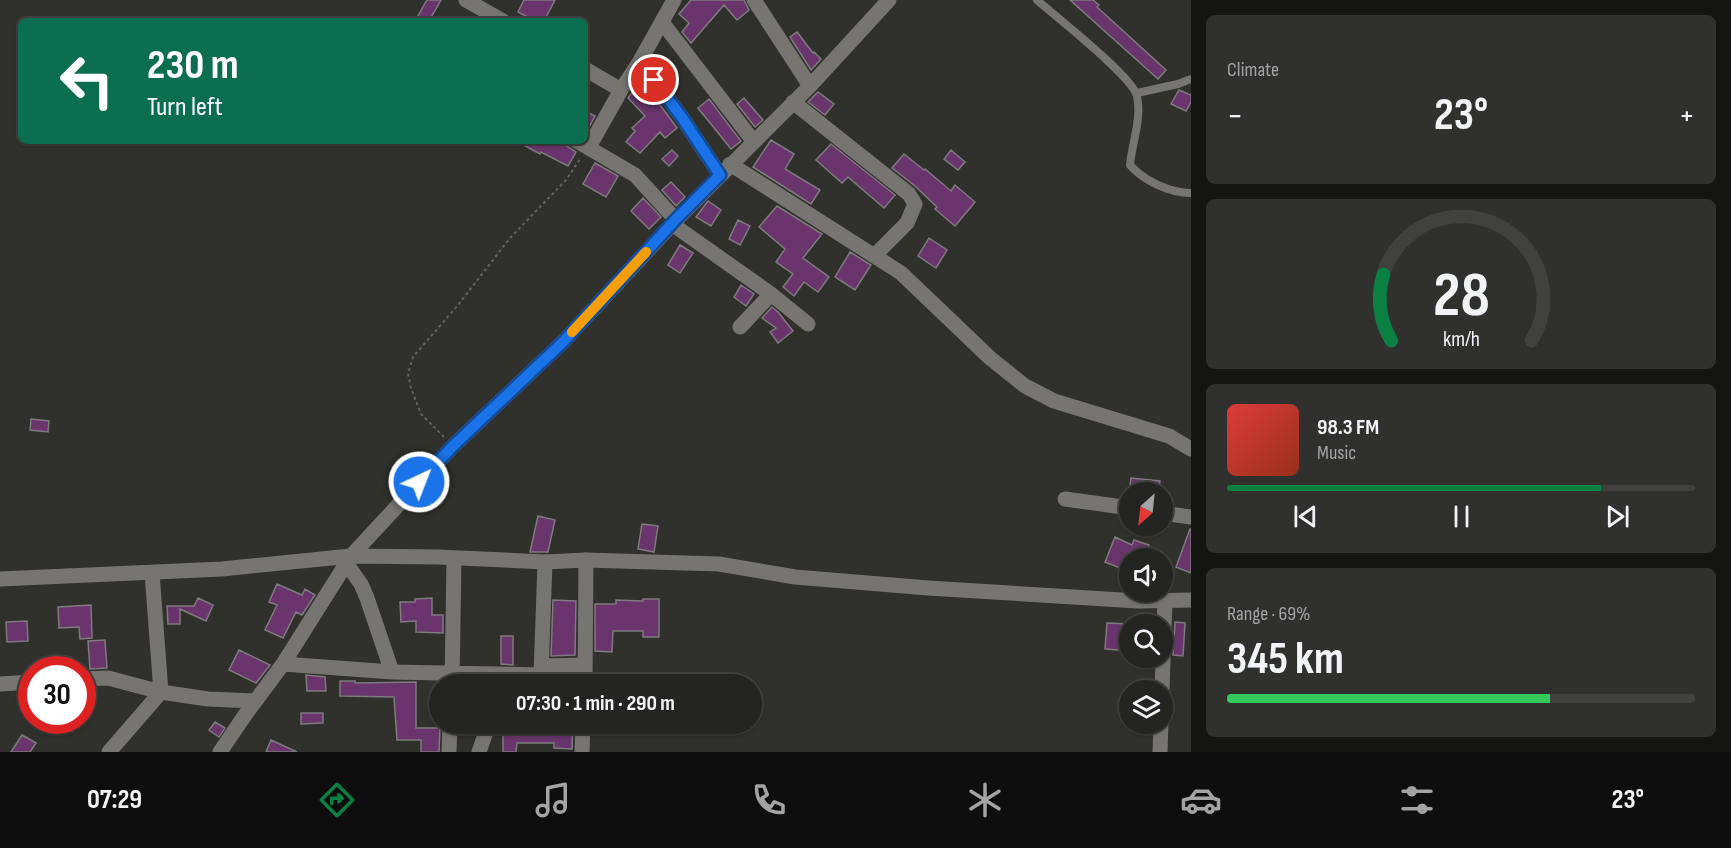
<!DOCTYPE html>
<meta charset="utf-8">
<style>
:root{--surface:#242422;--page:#30302f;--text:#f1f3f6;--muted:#a3a4a5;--line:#414140;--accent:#0b8043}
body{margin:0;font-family:"Sofia Sans Condensed",sans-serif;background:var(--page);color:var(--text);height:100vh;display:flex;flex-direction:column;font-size:22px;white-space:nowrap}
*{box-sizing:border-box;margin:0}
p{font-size:20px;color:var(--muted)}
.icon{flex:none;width:33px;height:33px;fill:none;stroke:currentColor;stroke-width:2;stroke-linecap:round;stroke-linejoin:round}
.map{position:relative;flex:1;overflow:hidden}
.panel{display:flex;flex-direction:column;gap:15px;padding:15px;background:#141413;width:540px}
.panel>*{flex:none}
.banner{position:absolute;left:18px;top:18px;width:570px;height:126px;border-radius:9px;box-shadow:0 2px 4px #0004,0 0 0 2px var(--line);background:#0b6e4f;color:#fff;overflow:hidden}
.needle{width:39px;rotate:207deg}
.tools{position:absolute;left:1119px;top:482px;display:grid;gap:12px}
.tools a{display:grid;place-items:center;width:54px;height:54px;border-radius:50%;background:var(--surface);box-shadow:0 2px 4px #0004,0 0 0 2px var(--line);font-size:30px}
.speed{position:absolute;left:18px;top:656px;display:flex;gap:12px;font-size:30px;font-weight:700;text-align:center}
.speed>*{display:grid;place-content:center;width:78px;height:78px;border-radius:50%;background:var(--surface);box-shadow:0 2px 4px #0004,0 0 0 2px var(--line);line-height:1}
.speed .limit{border:9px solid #d22;background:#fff;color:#111}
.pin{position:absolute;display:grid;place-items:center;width:51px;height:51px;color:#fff;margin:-26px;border:3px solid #fff;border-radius:50%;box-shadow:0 2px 6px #0007}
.me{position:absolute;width:66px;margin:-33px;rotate:43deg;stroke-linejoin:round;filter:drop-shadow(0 0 4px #0008)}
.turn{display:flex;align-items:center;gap:21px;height:126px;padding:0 30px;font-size:27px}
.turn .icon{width:78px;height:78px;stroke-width:2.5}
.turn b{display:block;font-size:42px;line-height:51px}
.big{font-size:45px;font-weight:700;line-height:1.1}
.panel .tile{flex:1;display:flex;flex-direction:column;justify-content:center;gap:9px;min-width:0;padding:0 21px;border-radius:9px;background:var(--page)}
.panel .dial{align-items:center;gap:0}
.dial svg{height:156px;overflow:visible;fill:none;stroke:var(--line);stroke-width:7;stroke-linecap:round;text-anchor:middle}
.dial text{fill:var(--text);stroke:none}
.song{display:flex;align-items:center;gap:18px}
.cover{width:72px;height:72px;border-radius:9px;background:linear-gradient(135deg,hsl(0 70% 55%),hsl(10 70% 35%))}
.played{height:6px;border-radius:3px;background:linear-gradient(90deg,var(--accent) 80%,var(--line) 80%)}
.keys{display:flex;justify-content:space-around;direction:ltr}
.heat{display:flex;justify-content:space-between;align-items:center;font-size:33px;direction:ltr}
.charge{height:9px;border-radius:4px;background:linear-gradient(90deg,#34c759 69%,var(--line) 0)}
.trip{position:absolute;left:429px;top:674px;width:333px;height:60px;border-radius:30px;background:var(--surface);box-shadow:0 2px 4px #0004,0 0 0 2px var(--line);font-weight:700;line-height:60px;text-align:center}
.tabs{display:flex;height:96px;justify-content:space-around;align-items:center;background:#0e0e0e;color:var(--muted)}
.tabs .icon{width:42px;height:42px}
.tabs .on{color:var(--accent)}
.tabs b{font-size:27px;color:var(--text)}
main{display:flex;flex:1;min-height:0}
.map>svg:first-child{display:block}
.building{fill:#6a356c;stroke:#7e7b7e;stroke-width:1.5}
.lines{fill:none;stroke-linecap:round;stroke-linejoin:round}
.path{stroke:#646462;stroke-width:2;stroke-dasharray:3 3;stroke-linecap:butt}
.service{stroke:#767572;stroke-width:8}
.minor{stroke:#767572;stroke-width:15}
.tertiary{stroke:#767572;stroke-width:15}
.route-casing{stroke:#114b97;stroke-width:15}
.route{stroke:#1a73e8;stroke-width:10}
.slow{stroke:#f59e0b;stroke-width:10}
</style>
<main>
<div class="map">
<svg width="1191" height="752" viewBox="0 0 1191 752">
<rect width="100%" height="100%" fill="#30302d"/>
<path class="building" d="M427,0H441L429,21H415Z
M524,0H555L544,21H535L518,12Z
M691,0H744L749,10L737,20L724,5L691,43L682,32L689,23L679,14Z
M1070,0H1093L1099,5L1097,7L1166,70L1158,79Z
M797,32L813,53L814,52L821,59L811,70L790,37Z
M641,79L677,128L665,138L660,132L640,153L626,142L635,131L632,128L645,116L628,98Z
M1179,90L1191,95V102L1186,111L1171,104Z
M818,92L834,104L825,115L808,102Z
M744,98L763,120L755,127L737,104Z
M709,99L741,141L731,149L698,108Z
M585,111L595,116L587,131L585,129Z
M771,140L794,154L785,169L820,190L811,204L753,167Z
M516,141H559L576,152L568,166L541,152L540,154Z
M831,144L895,195L884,208L848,177L842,183L816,160Z
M672,150L678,156L669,166L662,159Z
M951,150L965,162L958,170L944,159Z
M904,154L924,170L925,169L951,191L955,185L975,202L955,226L935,209L937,207L915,186L892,168Z
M595,163L618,176L606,197L583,184Z
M671,182L685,197L676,206L662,190Z
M643,198L661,217L649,229L631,211Z
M708,201L721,210L711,226L696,217Z
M777,206L822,234L803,258L829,277L818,292L804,282L794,296L783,287L793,274L776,262L785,249L759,227Z
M738,220L750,226L740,245L729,239Z
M929,238L947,250L936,268L918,256Z
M680,245L693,253L680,273L668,265Z
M850,252L871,265L855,290L835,277Z
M741,285L754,294L746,306L734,297Z
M772,307L778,312L793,331L778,343L770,332L776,328L762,318Z
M31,419L49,421L48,432L30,430Z
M1131,478L1160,481L1159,492H1129Z
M538,516L555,520L548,552H530Z
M642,524L658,526L654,552L638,549Z
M1190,529H1191V573L1176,567Z
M1115,537L1132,545L1134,540L1149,545L1145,558H1130V572L1105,562Z
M277,584L302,595L305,589L315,595L302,615L296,612L283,638L265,630L277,605L269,602Z
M198,598L213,605L206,621L180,609V624H168L167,606H194Z
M432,598V615H443V633L416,632V621L401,622L400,602H415V599Z
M643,599H659V637H643V631H613L612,652L595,651V604H616V600L643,601Z
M553,600L576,601L575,655L551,656Z
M91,605L92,638L80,639L79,627L59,628L58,607Z
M27,621L28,641L7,642L6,622Z
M1175,622L1185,623L1183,656L1173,655Z
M1107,623L1130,624V651L1105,649Z
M501,636H513V665L501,664Z
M105,640L107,668L90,669L88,641Z
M239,650L270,665L256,683L229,670Z
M306,675L325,677L326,691H307Z
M572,675V684H549L551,676Z
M340,681H355V683L416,682V728H440L439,752H421V740H397L394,697L340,696Z
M301,713H323V723L301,724Z
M215,722L225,728L219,737L209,730Z
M551,723H573L572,749L554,748V743H517L516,752H503V726H517V728L551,727Z
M22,735L36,743L30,752H11Z
M271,740L297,752H266Z"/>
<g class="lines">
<path class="path" d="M444,437L421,414L411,388L408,374L413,357L458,305L510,238L566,180L580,159"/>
<path class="service" d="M1037,0C1055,16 1133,77 1137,96C1142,118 1132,143 1130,165C1144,181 1170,193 1191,193
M1137,93L1178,84L1191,79"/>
<path class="minor" d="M466,0L503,21
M754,0L810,86
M662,22L754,142
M640,61L683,119L720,175
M585,69L621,90
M793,102L909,194L915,204L907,223L874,256
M577,141L635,175L676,220
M589,147L621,90L640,61L674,0
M730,164L901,273L990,358L1025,386L1054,401L1169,436L1191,449
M672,224L771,294L808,324
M740,327L771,294
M1065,499L1130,508
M1162,513L1191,517
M346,563L361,584L367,598L392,672
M283,664L392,672L541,675L545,562
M542,666L585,665
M82,679L108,678L161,692L208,699L255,701
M0,684L32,682
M452,684L454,559
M585,684L586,560
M1162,690L1165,601
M109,752L161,692L152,573
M220,752L245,715L283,664L351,556L453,446L563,342L676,220L810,86L889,0
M449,752L450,723
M479,752L489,723
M582,752L583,723
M1160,752L1161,723"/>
<path class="tertiary" d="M0,579L222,569L351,556L438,557L545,562L586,560L719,564L795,577L928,588L1138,601L1191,600"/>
</g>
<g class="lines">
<defs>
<path id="route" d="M419,482L453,446L563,342L676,219L720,175L683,119L654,80"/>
</defs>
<use href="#route" class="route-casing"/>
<use href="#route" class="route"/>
<path class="slow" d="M572,332L646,252"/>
</g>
</svg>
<div class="tools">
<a><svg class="needle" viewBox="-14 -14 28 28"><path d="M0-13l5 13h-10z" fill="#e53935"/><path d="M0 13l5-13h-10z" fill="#a3a4a5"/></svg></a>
<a><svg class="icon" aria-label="sound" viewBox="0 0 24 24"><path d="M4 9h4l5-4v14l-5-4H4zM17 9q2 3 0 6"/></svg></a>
<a><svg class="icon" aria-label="search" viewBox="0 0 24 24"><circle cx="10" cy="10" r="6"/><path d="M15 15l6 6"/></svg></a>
<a><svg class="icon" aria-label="layers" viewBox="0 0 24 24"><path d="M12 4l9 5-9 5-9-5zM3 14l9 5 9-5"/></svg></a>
</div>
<div class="speed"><div class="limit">30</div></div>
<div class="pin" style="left:654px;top:80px;background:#d93025"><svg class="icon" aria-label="arrive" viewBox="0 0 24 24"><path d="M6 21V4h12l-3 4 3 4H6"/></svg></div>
<svg class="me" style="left:419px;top:482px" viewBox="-20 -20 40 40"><circle r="17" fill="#1a73e8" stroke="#fff" stroke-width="3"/><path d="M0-11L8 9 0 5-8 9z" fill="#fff"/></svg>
<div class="trip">07:30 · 1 min · 290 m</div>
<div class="banner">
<div class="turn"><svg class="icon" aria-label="left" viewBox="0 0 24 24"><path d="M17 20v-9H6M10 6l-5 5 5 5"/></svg><div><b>230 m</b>Turn left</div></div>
</div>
</div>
<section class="panel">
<div class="tile"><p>Climate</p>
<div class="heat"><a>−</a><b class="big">23°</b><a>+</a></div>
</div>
<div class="tile dial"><svg viewBox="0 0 100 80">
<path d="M14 69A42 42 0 1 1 86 69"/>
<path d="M14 69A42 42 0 0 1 10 35" stroke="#0b8043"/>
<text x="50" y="56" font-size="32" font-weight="700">28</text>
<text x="50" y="72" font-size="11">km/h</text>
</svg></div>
<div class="tile">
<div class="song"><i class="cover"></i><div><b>98.3 FM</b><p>Music</p></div></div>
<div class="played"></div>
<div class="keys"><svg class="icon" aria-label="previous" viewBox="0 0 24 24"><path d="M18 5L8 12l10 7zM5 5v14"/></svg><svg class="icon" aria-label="pause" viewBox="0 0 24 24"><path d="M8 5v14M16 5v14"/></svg><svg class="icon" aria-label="next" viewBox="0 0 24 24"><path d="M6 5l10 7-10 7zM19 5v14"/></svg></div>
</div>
<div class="tile"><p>Range · 69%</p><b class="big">345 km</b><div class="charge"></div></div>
</section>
</main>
<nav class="tabs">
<b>07:29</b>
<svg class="icon on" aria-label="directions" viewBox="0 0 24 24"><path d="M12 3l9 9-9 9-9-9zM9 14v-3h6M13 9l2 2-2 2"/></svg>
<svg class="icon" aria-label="music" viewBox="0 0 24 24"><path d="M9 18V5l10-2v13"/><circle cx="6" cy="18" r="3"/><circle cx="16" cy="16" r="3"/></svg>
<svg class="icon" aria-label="phone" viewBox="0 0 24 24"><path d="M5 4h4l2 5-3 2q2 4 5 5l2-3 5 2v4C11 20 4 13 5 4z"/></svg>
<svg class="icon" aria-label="climate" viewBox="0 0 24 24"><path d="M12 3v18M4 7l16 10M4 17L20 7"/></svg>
<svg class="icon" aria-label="car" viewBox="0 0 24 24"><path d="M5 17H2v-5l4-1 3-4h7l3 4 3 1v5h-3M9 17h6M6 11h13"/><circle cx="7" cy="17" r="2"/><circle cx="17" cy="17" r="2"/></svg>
<svg class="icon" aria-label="filters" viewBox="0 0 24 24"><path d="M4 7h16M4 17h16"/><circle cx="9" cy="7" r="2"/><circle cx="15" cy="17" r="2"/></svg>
<b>23°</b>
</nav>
